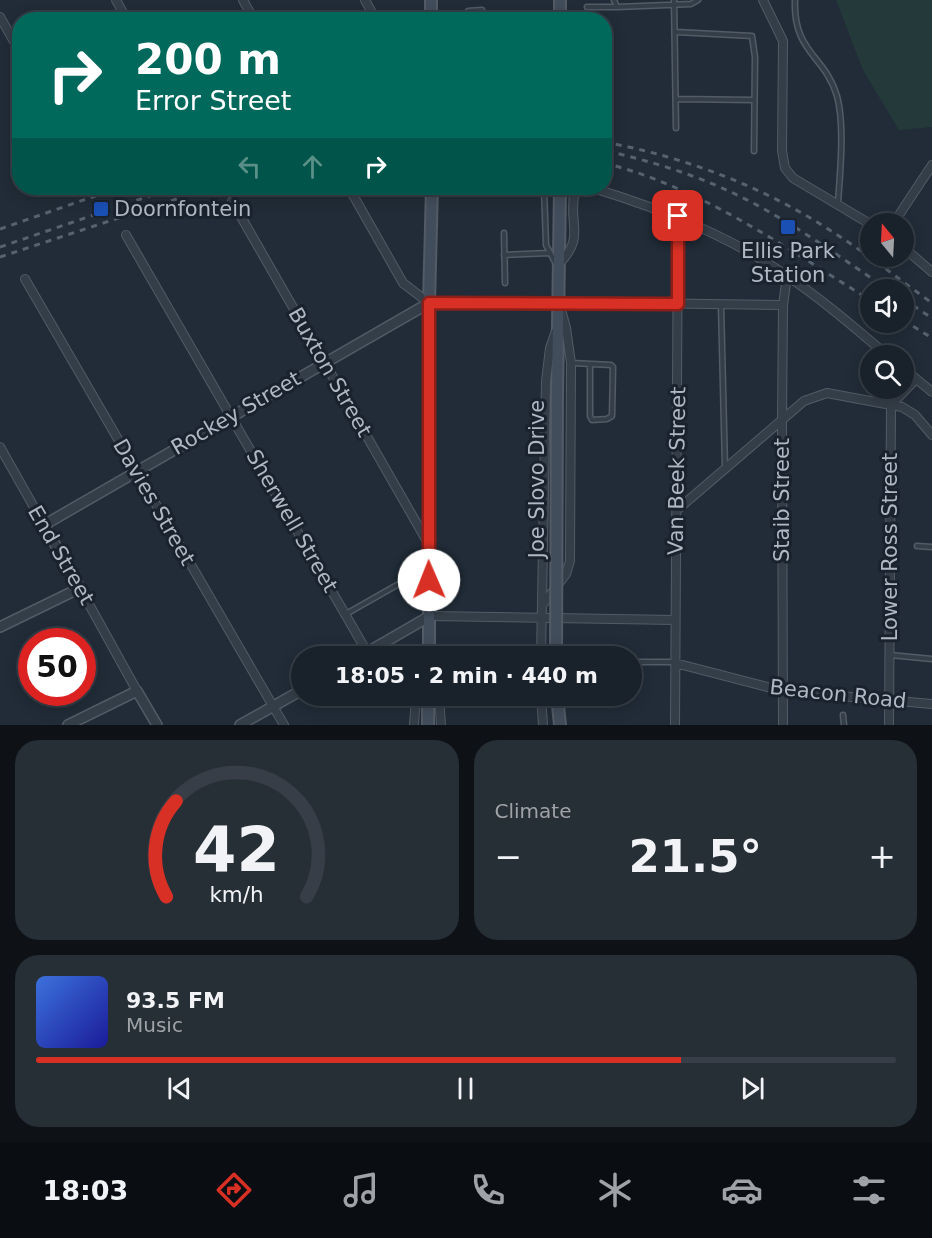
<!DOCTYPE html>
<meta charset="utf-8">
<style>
:root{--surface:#19212a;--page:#262e36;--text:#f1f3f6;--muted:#9fa3a8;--line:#373e47;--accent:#d93025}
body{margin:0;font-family:"DejaVu Sans",sans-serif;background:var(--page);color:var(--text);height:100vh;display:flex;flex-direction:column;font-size:22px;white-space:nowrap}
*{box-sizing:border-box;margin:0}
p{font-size:20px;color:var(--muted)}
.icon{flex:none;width:33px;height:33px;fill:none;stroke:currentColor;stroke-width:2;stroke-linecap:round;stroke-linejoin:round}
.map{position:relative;height:725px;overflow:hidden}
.side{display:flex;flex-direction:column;gap:15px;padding:15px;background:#0e1217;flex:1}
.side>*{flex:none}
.hud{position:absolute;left:12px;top:12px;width:600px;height:183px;border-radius:24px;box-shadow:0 3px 15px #0003,0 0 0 2px var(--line);background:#00695c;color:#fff;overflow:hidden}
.needle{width:39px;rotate:342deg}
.buttons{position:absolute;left:860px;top:213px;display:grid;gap:12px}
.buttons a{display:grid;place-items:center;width:54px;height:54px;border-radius:50%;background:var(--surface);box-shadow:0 3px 15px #0003,0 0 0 2px var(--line);font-size:30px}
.speed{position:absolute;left:18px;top:628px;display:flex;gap:12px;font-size:30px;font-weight:700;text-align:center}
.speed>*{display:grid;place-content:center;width:78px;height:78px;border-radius:50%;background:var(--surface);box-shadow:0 3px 15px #0003,0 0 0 2px var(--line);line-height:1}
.speed .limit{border:9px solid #d22;background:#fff;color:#111}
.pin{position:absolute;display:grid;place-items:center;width:51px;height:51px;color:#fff;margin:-26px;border-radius:12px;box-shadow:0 3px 9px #0006}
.me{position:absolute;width:66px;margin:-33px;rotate:359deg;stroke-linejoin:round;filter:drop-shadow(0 0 4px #0008)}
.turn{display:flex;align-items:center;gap:21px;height:126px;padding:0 24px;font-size:27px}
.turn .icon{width:78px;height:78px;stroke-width:2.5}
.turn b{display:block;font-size:42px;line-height:51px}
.lanes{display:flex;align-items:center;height:57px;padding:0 24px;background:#0003;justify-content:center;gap:30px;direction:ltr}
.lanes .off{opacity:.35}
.big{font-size:45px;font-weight:800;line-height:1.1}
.side .card{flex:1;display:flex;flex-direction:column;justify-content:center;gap:9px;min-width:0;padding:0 21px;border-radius:24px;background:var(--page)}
.side .dial{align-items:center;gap:0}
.dial svg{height:156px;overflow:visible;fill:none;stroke:var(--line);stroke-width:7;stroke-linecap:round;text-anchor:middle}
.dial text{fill:var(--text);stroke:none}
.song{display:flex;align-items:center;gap:18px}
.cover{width:72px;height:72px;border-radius:9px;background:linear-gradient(135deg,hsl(220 70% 55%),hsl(240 70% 35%))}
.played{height:6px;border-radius:3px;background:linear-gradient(90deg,var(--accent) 75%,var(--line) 75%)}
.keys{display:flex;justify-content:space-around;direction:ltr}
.heat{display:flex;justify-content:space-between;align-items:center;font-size:33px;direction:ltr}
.side .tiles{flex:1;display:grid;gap:15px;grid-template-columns:1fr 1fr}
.card:last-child{grid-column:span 2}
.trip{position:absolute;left:291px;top:646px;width:351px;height:60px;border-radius:30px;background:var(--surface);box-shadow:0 3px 15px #0003,0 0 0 2px var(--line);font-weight:800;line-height:60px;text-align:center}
.dock{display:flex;height:96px;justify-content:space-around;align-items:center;background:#0a0d11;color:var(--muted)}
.dock .icon{width:42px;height:42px}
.dock .active{color:var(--accent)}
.dock b{font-size:27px;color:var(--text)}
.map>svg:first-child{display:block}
.green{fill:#24393a}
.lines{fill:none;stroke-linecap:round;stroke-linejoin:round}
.service-casing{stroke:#525b66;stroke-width:7}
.minor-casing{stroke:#525b66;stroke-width:10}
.tertiary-casing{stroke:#525b66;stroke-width:12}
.secondary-casing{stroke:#525b66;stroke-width:14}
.service{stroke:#343e48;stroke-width:4}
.minor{stroke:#343e48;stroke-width:8}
.tertiary{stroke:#343e48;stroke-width:9}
.secondary{stroke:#424d5b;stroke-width:10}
.rail{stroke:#56626f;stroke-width:3;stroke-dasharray:6 6;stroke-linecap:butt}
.secondary-bridge-casing{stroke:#525b66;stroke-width:14;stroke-linecap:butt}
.secondary-bridge{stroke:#424d5b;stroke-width:10}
.route-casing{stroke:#8d1f18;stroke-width:15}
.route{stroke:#d93025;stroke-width:10}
.transit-dot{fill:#1a4fb4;stroke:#1a232d;stroke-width:2}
.labels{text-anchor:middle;stroke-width:6;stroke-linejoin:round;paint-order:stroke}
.poi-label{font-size:21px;fill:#afb8c5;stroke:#1a232d;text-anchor:start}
.street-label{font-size:21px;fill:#afb8c5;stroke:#1a232d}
</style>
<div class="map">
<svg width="932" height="725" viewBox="0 0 932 725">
<rect width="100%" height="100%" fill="#212c38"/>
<path class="green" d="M836,0H932V127L899,130L863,70Z"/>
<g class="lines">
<defs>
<path id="service" d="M614,0L617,7L691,4L698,0
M674,0L676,128
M795,0C793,53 825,55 837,96C845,125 840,173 838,203
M587,7H617
M466,20L468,11L482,10L484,20
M676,32L752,36L755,57L754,151
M676,99L754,100
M544,188L546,245L555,262
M504,233L505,283
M504,255L549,253
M721,305L725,468
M572,363L611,365L613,367L612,416L607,419L592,420L590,416V364
M917,546L932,547
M346,614L397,585
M890,655L932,659
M632,662H675
M843,715L844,725"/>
<path id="minor" d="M116,0L127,20
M243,0L254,20
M365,0L376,20
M763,0L783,41L782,151L785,168L793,178L870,224
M0,17L20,52
M349,188L403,283L429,303
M593,188C661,209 728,235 787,276C823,300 855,328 888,356
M232,201L428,543
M893,224L932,165
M126,235L367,652
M903,247L932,272
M558,265C587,236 567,224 575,191L579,188
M25,279L284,725
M903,368L932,392
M0,447L44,525
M677,510L804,401L827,393L902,407L915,415L932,435
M80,588L137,691
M544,603L566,574L570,561L571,363L566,328L559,302L783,305
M430,616L675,620
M541,657L546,381L550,348L556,331
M675,663L783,691L932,704
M439,696L441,725
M541,696L543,725
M414,725L416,696
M675,725L678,216
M783,725L782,420L783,305L787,276
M889,725L891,405L916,379"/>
<path id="tertiary" d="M0,627L80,588L44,525L429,303L559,302
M359,657L430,616
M68,725L137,691L157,725
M240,725L302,690"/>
<path id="secondary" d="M431,20V0
M560,20V0
M557,394L560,188
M429,657V303L432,188
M428,696V725
M557,696L560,725"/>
</defs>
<use href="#service" class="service-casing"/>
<use href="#minor" class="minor-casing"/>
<use href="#tertiary" class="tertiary-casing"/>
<use href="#secondary" class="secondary-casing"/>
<use href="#service" class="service"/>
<use href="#minor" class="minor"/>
<use href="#tertiary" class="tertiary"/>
<use href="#secondary" class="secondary"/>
<path class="rail" d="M604,142C681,156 759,185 825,227C862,250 896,277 932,303
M607,151C650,161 693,174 733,193C788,219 838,256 889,290
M604,163C701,187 786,248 870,300
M0,229L118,188
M0,247L173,188
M0,257L210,188
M903,299L932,318
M903,320L932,338"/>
<defs>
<path id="secondary-bridge" d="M556,657L557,394"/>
</defs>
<use href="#secondary-bridge" class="secondary-bridge-casing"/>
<use href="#secondary-bridge" class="secondary-bridge"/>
</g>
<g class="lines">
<defs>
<path id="route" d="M429,580V303L678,304V216"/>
</defs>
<use href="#route" class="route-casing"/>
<use href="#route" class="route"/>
</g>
<g class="transit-dot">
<rect x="93" y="201" width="16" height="16" rx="3"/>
<rect x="780" y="219" width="16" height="16" rx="3"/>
</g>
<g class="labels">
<g class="poi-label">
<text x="114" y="216">Doornfontein</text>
<text x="788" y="258" text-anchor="middle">Ellis Park<tspan x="788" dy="24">Station</tspan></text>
</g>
<g class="street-label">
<text transform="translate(330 372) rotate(60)" y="7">Buxton Street</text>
<text transform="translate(236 413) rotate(-30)" y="7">Rockey Street</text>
<text transform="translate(677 471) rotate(-89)" y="7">Van Beek Street</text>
<text transform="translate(537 479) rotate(-90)" y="7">Joe Slovo Drive</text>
<text transform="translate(782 500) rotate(-90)" y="7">Staib Street</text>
<text transform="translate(154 502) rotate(60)" y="7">Davies Street</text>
<text transform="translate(292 521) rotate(60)" y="7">Sherwell Street</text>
<text transform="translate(890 547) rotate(-90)" y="7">Lower Ross Street</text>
<text transform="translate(61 555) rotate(60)" y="7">End Street</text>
<text transform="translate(838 694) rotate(6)" y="7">Beacon Road</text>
</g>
</g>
</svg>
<div class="buttons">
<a><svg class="needle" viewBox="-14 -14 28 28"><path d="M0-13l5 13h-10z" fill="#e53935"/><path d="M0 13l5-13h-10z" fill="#9fa3a8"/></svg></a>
<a><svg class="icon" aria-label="sound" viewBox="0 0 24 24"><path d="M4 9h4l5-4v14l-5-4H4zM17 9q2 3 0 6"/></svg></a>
<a><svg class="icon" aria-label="search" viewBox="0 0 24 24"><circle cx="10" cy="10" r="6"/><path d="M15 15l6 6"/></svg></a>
</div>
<div class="speed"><div class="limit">50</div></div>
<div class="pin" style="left:678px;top:216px;background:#d93025"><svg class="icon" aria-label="arrive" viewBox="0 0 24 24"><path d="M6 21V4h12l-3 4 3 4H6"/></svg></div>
<svg class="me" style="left:429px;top:580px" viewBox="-20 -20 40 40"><circle r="19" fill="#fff"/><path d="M0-13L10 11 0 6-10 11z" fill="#d93025"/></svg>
<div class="trip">18:05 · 2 min · 440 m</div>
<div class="hud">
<div class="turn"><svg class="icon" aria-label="right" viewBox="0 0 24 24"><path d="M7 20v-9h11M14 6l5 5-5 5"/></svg><div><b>200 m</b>Error Street</div></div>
<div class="lanes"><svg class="icon off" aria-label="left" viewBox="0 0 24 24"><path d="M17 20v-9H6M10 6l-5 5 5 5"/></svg><svg class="icon off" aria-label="ahead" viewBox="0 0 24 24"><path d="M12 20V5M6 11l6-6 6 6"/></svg><svg class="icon" aria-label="right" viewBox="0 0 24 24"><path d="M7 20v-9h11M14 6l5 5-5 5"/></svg></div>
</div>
</div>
<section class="side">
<div class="tiles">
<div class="card dial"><svg viewBox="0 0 100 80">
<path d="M14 69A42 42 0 1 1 86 69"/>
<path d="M14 69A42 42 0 0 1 19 20" stroke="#d93025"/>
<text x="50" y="56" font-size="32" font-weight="700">42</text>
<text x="50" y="72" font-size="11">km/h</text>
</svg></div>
<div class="card"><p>Climate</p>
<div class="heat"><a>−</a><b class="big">21.5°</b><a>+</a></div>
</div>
<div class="card">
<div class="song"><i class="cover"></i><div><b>93.5 FM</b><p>Music</p></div></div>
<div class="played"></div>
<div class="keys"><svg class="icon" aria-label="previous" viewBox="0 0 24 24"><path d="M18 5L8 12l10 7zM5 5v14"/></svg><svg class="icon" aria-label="pause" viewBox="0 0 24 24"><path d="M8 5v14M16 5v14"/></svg><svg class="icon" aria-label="next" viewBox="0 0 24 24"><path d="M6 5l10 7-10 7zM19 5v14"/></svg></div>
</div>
</div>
</section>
<nav class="dock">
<b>18:03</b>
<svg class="icon active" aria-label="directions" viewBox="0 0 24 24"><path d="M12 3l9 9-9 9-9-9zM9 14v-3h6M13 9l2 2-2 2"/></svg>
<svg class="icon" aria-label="music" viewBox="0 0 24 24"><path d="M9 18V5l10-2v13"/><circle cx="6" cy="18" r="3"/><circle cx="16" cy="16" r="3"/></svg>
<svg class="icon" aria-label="phone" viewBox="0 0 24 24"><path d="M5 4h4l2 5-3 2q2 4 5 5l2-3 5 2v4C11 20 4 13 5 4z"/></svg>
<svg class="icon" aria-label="climate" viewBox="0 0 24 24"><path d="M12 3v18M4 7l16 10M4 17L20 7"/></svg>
<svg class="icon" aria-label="car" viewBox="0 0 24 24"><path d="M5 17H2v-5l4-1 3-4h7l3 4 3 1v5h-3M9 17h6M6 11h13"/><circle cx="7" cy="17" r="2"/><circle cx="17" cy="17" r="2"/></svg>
<svg class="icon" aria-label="filters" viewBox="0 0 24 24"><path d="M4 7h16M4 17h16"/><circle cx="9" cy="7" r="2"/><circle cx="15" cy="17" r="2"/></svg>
</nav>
